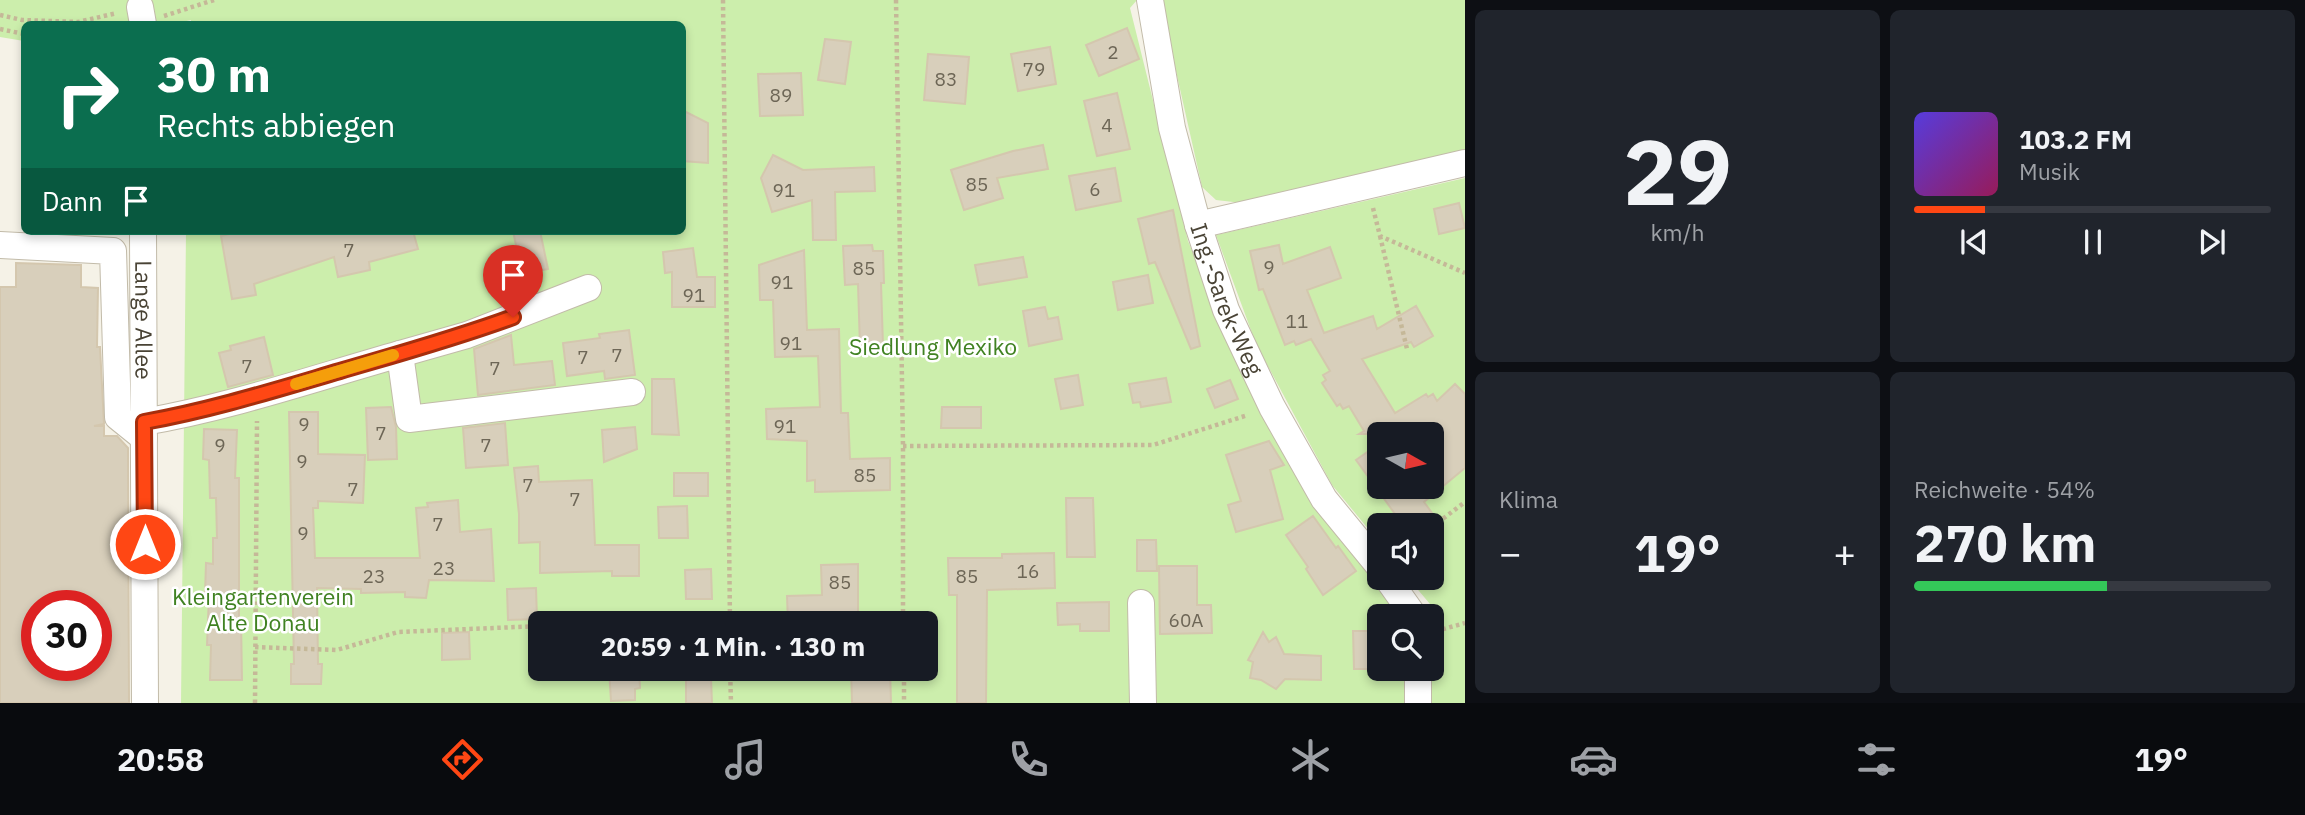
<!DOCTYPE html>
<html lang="de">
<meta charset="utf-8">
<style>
:root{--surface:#171b24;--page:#20242c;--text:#f1f3f6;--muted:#9ea1a6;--line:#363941;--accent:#ff4714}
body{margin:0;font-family:"IBM Plex Sans",sans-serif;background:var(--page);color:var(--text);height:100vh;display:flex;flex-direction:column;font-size:26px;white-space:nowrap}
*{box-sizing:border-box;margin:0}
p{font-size:23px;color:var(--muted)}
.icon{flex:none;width:38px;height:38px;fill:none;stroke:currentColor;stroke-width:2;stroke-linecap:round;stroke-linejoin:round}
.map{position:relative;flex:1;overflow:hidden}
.drawer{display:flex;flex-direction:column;gap:10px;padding:10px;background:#0d0f14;width:840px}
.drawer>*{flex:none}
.hud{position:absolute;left:21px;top:21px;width:665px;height:214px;border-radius:10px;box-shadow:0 4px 10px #0003;background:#0b6e4f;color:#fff;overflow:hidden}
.needle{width:46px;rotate:98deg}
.fabs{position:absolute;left:1367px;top:422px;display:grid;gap:14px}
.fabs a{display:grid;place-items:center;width:77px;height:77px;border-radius:10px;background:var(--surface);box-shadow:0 4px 10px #0003;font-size:35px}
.speed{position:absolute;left:21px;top:590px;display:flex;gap:14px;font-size:35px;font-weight:700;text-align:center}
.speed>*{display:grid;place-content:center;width:91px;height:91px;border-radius:50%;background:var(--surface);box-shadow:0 4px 10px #0003;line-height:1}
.speed .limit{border:10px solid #d22;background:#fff;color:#111}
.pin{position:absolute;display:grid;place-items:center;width:60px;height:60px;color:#fff;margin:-72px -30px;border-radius:50% 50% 50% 0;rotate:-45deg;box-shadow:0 0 7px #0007}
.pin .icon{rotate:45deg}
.me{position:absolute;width:77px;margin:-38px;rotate:0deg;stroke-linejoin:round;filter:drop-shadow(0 0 5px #0008)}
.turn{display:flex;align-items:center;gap:24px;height:147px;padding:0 21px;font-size:32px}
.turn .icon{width:91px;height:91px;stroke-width:2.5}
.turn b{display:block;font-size:49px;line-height:60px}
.then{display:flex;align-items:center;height:66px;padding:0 21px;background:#0003;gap:14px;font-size:26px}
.big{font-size:52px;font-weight:800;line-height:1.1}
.drawer .widget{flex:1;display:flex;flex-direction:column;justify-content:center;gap:10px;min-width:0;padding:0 24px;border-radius:10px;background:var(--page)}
.drawer .dial{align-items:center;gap:0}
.dial b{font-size:91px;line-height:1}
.song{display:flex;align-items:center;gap:21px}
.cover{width:84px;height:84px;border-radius:10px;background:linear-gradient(135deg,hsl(250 70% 55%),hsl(330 70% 35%))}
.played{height:7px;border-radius:4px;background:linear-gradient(90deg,var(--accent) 20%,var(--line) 20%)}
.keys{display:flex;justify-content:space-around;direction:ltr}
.heat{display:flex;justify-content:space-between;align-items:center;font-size:38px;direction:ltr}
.charge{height:10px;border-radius:5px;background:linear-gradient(90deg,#34c759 54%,var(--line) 0)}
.drawer .tiles{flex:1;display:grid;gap:10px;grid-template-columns:repeat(2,1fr)}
.trip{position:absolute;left:528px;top:611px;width:410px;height:70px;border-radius:10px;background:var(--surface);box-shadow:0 4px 10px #0003;font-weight:800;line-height:70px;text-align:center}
.tabs{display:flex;height:112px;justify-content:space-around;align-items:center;background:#090b0e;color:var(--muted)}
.tabs .icon{width:49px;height:49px}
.tabs .active{color:var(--accent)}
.tabs b{font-size:32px;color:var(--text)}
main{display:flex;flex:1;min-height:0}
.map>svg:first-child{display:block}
.green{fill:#cceeac;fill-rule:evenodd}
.building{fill:#d8cfbb;stroke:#d4c7ae;stroke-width:2;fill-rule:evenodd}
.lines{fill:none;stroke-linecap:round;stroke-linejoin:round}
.minor-casing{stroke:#c2bba9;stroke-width:28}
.path{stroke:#c5b898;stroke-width:4.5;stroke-dasharray:3.5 3.5;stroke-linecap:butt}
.minor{stroke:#fff;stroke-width:26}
.route-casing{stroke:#a62e0d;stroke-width:18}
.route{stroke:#ff4714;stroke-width:12}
.slow{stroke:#f59e0b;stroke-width:12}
.labels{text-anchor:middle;stroke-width:5;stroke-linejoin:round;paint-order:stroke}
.number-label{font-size:19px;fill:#6d6656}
.street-label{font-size:23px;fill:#494335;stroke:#fff}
.park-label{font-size:23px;fill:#408222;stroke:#fff}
</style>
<main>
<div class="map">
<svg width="1465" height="703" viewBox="0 0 1465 703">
<rect width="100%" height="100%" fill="#f5f2e7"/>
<path class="green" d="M0,0H1137L1130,8L1188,241L1251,392L1318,509L1402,616H1379V668L1404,669L1405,703H181L186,231H682V24H191V20L173,24H24V41L0,37ZM541,623H926V668H541Z
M1160,0H1465V152L1242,203L1216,200L1202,187Z
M1465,178V703H1431L1430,604L1408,578H1432V525H1379V542L1332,485L1256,344L1216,235ZM1379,434H1432V486H1379Z"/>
<path class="building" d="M1127,28L1139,59L1099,76L1086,45Z
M825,39L851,42L845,84L818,80Z
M1050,47L1056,84L1018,91L1011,54Z
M928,54L969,57L965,104L924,100Z
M801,73L803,115L760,116L758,74Z
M1117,93L1130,149L1097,156L1084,101Z
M682,110L708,123V163L682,161Z
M1043,145L1048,169L997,178L1003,198L964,210L951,170L1013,151Z
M773,155L803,170L874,167L875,191L835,192L836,240H813L812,200L772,212L761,178Z
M1115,168L1121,201L1076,210L1069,176Z
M1459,203L1465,228L1439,234L1434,209Z
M1173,210L1200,346L1191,349L1155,262L1149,264L1138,219Z
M229,231H413L418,249L369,262L370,270L338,277L334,257L254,284L256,295L232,299L221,236L229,234Z
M513,231H540L548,269L522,274Z
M872,245L873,251H883L884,283H881L883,346L860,347L858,284L845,285L843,246Z
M1279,245L1283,264L1330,247L1341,278L1307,290L1324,333L1373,316L1377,329L1416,306L1433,336L1414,347L1411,342L1362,359L1395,413L1426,394L1428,397L1433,394L1437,401L1455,384L1465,394V468L1424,502L1432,513L1415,525H1403L1356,460L1379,444V486H1432V434H1359L1364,431L1349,406L1343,409L1340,404L1337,406L1322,383L1326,380L1323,375L1330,371L1311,339L1296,345L1294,341L1285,345L1263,289L1259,290L1250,251Z
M693,248L697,277H715V307H672V272L665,273L663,252Z
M804,250L807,330L839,329L841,413H848L850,459L890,458V490L815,492V480L807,481V441L767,439L766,409L820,407L818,356L775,357L773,300H760L759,265Z
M1023,257L1027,277L979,285L975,265Z
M16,263L81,265V287L98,288L97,347H100L104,424L94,426H104V436H117L128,448L129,703H0V287H16ZM37,606H96V665H37Z
M1148,275L1153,303L1118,310L1113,282Z
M1045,307L1048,319L1058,317L1062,339L1029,346L1023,311Z
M629,330L635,375L605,379L604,371L567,376L563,343L600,338L599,334Z
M511,335L514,365L552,361L555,385L478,395L474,349Z
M264,337L273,375L228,387L219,353L231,350L230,346Z
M1078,375L1083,405L1061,409L1055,379Z
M1166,378L1171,402L1141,407L1140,402L1133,403L1129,384Z
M652,379H674L679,435L652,434Z
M1230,380L1238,399L1215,408L1207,389Z
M391,407L396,427L397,459L368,460L366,408Z
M942,407H981V428H941Z
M289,412H318V454L365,455L363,503L318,501V508H313L315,558H420L416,508L428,507L427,503L458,500L460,532L491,529L494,581L429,580L426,598L405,597V592L361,593V589L317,588L318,664H322L321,684H291V664H294Z
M505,423L508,465L466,468L463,428Z
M635,427L637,449L604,462L602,430Z
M204,429L237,430L235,478H239V620H241L242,680H210L211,645H207L209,595H205L206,563L213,564V538H217L216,498H210L209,460L203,459Z
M1269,441L1284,465L1270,470L1283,519L1236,532L1228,505L1241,501L1226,455Z
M538,466L539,482L592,480L595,545H639V576H612V571L540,573V542L519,543V514L514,468Z
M674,473H708V496H674Z
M1066,498H1093L1095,557H1067Z
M687,506L688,538H659L658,507Z
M1313,516L1336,548L1338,546L1356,571L1323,595L1306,569L1308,567L1286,535Z
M1137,540H1156L1157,571H1137Z
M1054,553L1055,588L987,590L986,703H957V595H949L948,558H1002V554Z
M858,564V623H788L787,596L822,595L821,565Z
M1159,566H1197V605H1211L1212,633L1160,634Z
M711,569L712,599H686L685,570Z
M536,588L537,619L508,620L507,589Z
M1109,602V631H1080V624L1058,625L1057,603Z
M1353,631H1379V669H1354Z
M469,632L470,659L442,660V633Z
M1263,632L1269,642L1276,637L1284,654L1321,656V680L1285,679L1276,689L1261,680L1250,678L1253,662L1248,660Z
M609,668H639L640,688L635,689V700L611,701Z
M851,668H890L891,703H852Z
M686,678H711L712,703H686Z"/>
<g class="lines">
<defs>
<g id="minor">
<path id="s1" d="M1150,0L1172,128L1198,225L1226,310L1272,407L1324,499L1379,566"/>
<path d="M140,7L143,24"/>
<path d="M1198,225L1465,163"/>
<path id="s2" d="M143,231L145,703"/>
<path d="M0,245L113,251L118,417L144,438"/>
<path d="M400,354L467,335L588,288"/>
<path d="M144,422C231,407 315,378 400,354L409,419L632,392"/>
<path d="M1387,578L1414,616"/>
<path d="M1141,603L1143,703"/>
<path d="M1418,668V703"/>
</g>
</defs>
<use href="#minor" class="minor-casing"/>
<path class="path" d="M723,0L730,623
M896,0L903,446V623
M0,15L22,20L78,22L117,13
M164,16L214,0
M0,29L24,34
M1373,208L1380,236L1465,273
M1380,236L1407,349
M903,446L1153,445L1248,415
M1432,527L1465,502
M1436,628L1440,630L1465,623
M255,647L337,650L398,632L541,626
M730,668L731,703
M904,668V703
M255,703L257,421"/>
<use href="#minor" class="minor"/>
</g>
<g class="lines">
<defs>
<path id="route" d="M145,544L144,422C211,410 275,390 340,371C398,354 456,338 513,317"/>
</defs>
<use href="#route" class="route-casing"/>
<use href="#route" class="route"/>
<path class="slow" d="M296,384L393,355"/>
</g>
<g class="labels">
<g class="number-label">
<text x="1113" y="59">2</text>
<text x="1034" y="76">79</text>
<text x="946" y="86">83</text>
<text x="781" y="102">89</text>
<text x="1107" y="132">4</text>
<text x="977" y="191">85</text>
<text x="1095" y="196">6</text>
<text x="784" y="197">91</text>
<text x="349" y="257">7</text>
<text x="1269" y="274">9</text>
<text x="864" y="275">85</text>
<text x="782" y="289">91</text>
<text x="694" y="302">91</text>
<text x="1297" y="328">11</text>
<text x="791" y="350">91</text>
<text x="617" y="362">7</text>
<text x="583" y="364">7</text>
<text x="247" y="373">7</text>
<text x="495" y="375">7</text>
<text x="304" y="431">9</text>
<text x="785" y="433">91</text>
<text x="381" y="440">7</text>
<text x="220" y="452">9</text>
<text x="486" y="452">7</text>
<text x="302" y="468">9</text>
<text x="865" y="482">85</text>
<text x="528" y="492">7</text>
<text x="353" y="496">7</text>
<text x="575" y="506">7</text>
<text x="438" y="531">7</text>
<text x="303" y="540">9</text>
<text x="444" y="575">23</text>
<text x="1028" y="578">16</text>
<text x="374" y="583">23</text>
<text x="967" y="583">85</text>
<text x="840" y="589">85</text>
<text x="1186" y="627">60A</text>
</g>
<g class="street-label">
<text dy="8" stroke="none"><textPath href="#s1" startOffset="310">Ing.-Sarek-Weg</textPath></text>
<text dy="8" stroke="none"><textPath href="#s2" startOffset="89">Lange Allee</textPath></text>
</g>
<g class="park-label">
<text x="933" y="355">Siedlung Mexiko</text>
<text x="263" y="605">Kleingartenverein<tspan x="263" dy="26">Alte Donau</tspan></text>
</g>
</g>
</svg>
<div class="fabs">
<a><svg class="needle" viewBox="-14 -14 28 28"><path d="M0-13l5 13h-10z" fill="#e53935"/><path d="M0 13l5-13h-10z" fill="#9ea1a6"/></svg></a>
<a><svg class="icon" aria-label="sound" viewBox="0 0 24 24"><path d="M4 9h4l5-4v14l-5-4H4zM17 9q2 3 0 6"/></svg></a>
<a><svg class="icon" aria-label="search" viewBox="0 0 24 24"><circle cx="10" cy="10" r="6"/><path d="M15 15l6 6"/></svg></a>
</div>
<div class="speed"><div class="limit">30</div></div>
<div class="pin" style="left:513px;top:317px;background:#d93025"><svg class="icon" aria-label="arrive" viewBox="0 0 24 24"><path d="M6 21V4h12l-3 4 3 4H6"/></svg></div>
<svg class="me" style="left:145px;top:544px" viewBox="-20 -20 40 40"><circle r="17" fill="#ff4714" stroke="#fff" stroke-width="3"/><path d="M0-11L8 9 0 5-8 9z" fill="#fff"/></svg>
<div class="trip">20:59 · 1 Min. · 130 m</div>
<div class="hud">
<div class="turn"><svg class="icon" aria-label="right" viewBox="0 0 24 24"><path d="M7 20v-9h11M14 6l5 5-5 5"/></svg><div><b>30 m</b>Rechts abbiegen</div></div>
<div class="then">Dann<svg class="icon" aria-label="arrive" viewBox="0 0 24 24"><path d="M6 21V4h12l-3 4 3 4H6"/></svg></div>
</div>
</div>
<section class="drawer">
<div class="tiles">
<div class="widget dial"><b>29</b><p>km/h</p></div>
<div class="widget">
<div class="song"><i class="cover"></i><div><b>103.2 FM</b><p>Musik</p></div></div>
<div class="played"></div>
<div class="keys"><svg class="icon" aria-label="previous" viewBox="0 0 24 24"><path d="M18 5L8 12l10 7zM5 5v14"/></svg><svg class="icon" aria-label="pause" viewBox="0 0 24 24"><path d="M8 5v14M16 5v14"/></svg><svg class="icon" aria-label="next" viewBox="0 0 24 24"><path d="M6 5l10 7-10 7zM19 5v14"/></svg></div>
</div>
<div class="widget"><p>Klima</p>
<div class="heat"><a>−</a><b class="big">19°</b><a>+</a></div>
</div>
<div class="widget"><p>Reichweite · 54%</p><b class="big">270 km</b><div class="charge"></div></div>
</div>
</section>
</main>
<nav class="tabs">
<b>20:58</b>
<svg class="icon active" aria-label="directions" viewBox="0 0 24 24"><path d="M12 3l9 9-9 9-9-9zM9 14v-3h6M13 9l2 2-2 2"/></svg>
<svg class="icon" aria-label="music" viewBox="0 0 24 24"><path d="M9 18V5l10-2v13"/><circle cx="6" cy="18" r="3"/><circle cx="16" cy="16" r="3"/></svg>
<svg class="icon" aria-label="phone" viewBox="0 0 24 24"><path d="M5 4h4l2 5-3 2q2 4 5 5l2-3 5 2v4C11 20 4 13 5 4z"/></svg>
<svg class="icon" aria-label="climate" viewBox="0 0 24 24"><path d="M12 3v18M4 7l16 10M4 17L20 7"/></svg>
<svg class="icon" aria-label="car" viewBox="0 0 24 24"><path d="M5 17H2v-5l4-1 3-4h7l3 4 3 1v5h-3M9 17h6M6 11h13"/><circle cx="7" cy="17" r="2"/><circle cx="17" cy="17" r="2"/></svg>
<svg class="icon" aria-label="filters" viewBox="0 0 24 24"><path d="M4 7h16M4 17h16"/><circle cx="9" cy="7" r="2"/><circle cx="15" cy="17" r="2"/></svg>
<b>19°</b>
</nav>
